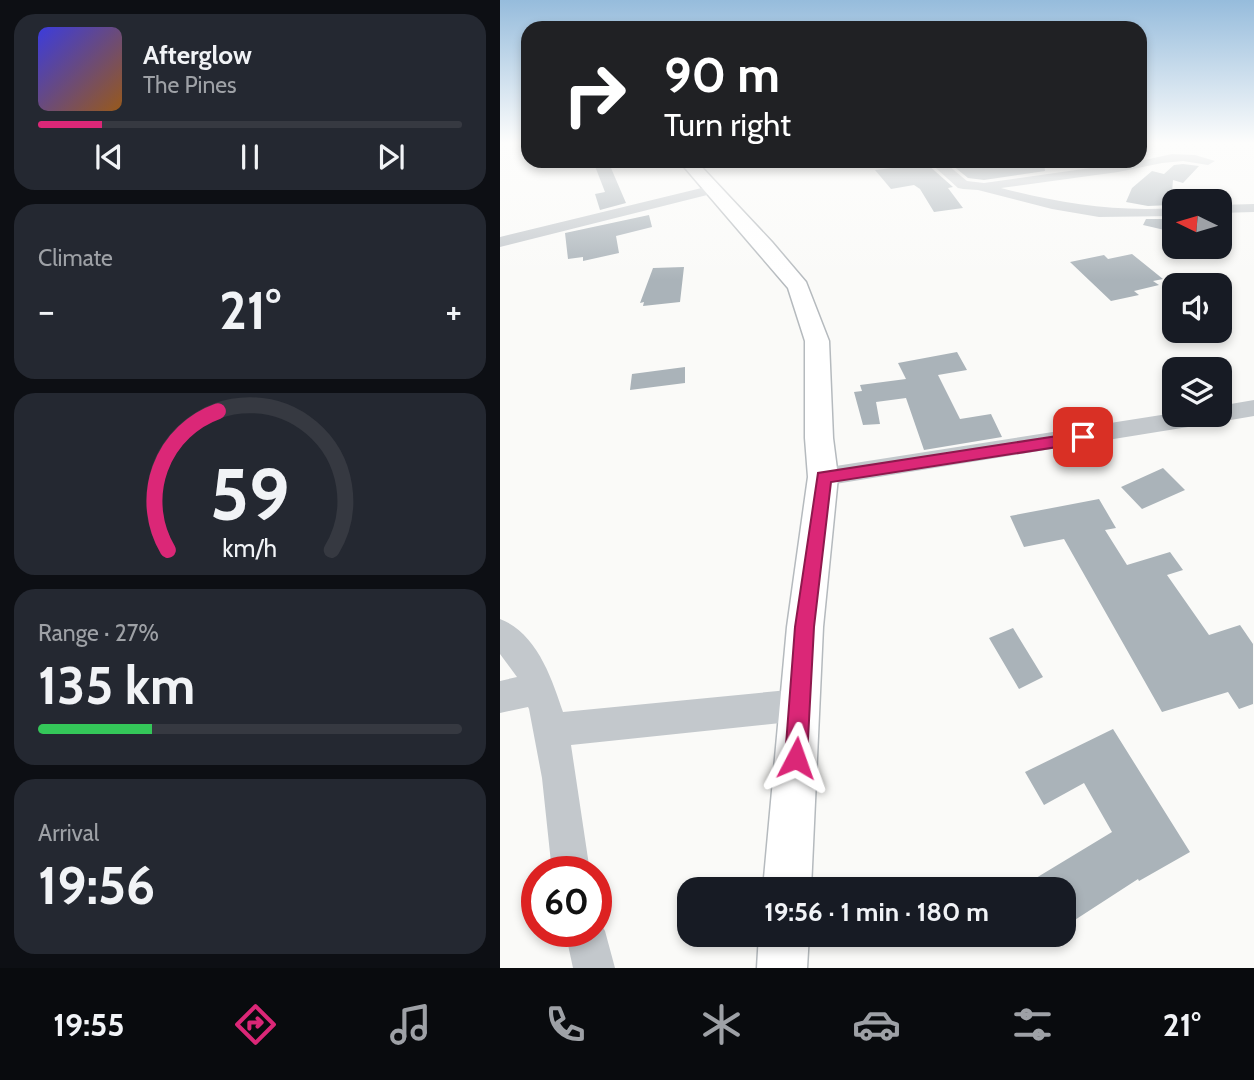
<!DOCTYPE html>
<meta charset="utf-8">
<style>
:root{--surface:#171b24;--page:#242831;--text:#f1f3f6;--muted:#9ea1a6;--line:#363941;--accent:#db2777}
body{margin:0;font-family:Cabin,sans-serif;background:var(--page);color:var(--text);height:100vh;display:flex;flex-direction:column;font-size:26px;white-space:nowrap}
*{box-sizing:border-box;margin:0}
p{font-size:23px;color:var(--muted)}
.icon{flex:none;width:38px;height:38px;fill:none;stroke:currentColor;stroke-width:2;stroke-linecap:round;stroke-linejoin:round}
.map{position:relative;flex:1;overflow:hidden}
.panel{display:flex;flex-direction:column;gap:14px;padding:14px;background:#0d0f14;width:500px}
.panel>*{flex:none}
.guide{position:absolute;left:21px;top:21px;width:626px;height:147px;border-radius:21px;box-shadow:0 4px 10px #0003;background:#202124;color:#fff;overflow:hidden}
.needle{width:46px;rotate:275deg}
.tools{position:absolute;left:662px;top:189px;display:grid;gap:14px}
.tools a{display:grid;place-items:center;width:70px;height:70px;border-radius:14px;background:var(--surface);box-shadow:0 4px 10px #0003;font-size:35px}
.speed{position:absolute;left:21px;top:856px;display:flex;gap:14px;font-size:35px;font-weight:700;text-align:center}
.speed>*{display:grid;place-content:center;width:91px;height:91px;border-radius:50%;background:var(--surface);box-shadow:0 4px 10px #0003;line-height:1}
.speed .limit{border:10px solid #d22;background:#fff;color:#111}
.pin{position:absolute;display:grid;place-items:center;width:60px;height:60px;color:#fff;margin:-30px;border-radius:14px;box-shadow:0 4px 10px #0006}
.me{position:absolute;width:77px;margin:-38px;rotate:4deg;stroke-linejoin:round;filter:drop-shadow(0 0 5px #0008)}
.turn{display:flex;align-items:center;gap:24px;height:147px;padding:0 28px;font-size:32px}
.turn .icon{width:91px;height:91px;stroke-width:2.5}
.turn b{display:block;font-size:49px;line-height:60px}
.big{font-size:52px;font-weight:700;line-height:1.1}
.panel .tile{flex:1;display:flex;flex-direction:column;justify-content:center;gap:10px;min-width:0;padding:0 24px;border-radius:21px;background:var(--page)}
.panel .dial{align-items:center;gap:0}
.dial svg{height:182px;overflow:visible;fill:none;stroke:var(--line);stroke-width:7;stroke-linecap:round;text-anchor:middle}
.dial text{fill:var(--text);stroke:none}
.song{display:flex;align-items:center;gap:21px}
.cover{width:84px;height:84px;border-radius:10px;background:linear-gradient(135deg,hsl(240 70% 55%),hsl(30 70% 35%))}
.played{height:7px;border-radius:4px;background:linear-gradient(90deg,var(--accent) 15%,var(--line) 15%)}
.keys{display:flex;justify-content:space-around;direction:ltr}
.heat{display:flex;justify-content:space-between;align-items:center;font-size:38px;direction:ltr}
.charge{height:10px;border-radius:5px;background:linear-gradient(90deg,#34c759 27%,var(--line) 0)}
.trip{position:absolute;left:177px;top:877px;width:399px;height:70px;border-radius:21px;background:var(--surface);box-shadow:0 4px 10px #0003;font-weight:700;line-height:70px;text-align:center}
.tab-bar{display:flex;height:112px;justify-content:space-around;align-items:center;background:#090b0e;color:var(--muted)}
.tab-bar .icon{width:49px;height:49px}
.tab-bar .current{color:var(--accent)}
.tab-bar b{font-size:32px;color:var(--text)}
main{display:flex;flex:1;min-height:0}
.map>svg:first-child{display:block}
.building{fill:#aab3b9}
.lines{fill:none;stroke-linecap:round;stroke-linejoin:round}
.major-casing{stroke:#b5babe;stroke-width:3}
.minor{fill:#c3c8cc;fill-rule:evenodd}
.major{fill:#fff;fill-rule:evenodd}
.route{fill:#db2777;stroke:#8e194d;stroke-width:2}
</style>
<main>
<section class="panel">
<div class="tile">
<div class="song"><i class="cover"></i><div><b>Afterglow</b><p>The Pines</p></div></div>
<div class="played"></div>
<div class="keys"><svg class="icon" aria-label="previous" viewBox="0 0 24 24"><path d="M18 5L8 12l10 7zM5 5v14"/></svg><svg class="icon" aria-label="pause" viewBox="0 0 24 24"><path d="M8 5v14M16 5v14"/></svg><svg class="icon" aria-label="next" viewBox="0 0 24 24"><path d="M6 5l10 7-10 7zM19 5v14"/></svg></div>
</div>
<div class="tile"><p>Climate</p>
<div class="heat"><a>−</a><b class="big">21°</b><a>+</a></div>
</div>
<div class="tile dial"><svg viewBox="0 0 100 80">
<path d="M14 69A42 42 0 1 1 86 69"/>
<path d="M14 69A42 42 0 0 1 36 8" stroke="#db2777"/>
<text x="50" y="56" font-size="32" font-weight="700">59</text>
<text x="50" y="72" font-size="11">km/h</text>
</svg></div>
<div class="tile"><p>Range · 27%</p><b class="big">135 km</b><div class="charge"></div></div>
<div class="tile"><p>Arrival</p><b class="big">19:56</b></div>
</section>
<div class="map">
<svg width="754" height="968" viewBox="0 0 754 968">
<rect width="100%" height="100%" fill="#fafaf8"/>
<path class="building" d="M93,161H108L126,203L100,210L95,194L105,192Z
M447,161H544L545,171L484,180L468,178Z
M427,164L453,187L448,188L463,208L434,212L420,189L414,185L391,189L375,170Z
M683,164L699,166L683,183L673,180L671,205L648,206L626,202L632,188L652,171L664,174L674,165Z
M149,215L152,227L116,236L119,253L83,261V257L68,259L65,233Z
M646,219H670L669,231L643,225Z
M632,254L663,279L653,281L659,285L634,291L639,295L611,301L570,262L604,255L608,259Z
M184,267L180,302L143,306L144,302L140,303L153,268Z
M457,352L467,370L438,375L460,419L491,414L502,437L424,450L406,398L376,402L380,424L363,425L354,392L362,391L360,385L406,379L398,363Z
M185,367V383L130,390L132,374Z
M663,468L685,490L642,509L621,487Z
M599,499L616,528L605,530L627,565L670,552L683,570L667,575L709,635L740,625L753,644V704L739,709L728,692L662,712L564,539L524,547L510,516Z
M513,628L543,677L519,689L489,638Z
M613,729L690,852L639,881L638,879L564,927V889H541L536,878L612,832L584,783L544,805L525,772Z"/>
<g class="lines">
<defs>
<path id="major" d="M179,161H196L272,242L306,282L329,341L333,438L338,477L323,627L311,889H263L287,627L308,477L305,438V341L288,288Z
M259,934H309L307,968H257Z"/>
</defs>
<use href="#major" class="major-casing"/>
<path class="minor" d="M672,154L695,155L715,161L708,165L683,161L662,163L618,172L501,188C558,203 614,212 674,208V216L599,217L552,209L478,190L463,189L458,188L428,161H443L467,181L484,183L640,161Z
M214,185L219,186V192L0,247V237Z
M754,204V212L719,213V205Z
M754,400V416L719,422L323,486L314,484L311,477L314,470L323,468L674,413L719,415V406Z
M0,619C37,633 52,679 63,712L299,689L310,694L315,705L310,716L299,721L71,745L90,872H52L42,778L29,709L28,707L0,713V681L17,677L0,654Z
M96,915L105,931L115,968H73L65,931H96Z"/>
<use href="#major" class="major"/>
</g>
<linearGradient id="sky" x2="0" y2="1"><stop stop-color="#96bcdc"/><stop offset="0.51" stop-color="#fdfdfc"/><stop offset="1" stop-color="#fdfdfc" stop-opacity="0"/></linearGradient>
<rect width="754" height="280" fill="url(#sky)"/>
<path class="route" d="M583,432L590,437L583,443L331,482L314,627L307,758L304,766L296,769L288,766L285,758L295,627L318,473Z"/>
</svg>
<div class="tools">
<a><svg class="needle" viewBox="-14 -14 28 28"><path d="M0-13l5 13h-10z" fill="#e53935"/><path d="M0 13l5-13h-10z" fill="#9ea1a6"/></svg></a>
<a><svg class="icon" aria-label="sound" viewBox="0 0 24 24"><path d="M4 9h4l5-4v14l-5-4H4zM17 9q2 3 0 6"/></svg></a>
<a><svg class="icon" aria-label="layers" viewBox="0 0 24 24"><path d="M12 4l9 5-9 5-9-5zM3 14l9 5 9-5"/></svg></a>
</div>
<div class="speed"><div class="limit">60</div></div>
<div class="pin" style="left:583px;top:437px;background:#d93025"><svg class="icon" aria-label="arrive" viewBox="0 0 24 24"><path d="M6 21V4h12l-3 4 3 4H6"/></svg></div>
<svg class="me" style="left:296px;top:758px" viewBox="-20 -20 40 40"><path d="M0-17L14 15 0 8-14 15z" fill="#db2777" stroke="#fff" stroke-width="4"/></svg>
<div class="trip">19:56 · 1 min · 180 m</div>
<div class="guide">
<div class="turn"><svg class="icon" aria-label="right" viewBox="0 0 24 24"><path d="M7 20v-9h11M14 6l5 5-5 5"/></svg><div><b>90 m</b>Turn right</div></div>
</div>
</div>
</main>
<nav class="tab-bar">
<b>19:55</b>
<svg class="icon current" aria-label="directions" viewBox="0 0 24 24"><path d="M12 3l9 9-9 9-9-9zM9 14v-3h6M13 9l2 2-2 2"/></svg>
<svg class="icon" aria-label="music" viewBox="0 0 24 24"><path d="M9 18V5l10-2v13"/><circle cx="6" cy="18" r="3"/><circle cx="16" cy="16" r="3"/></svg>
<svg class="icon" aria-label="phone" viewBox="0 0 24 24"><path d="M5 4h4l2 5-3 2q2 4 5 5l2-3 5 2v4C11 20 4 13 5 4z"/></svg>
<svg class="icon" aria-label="climate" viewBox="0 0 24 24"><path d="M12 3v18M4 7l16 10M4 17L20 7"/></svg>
<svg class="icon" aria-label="car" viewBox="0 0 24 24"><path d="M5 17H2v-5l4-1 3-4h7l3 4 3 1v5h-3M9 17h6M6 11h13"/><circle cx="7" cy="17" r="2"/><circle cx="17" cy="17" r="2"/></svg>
<svg class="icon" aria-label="filters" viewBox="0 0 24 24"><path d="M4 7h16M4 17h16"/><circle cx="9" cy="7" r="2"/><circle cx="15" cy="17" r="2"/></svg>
<b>21°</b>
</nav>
